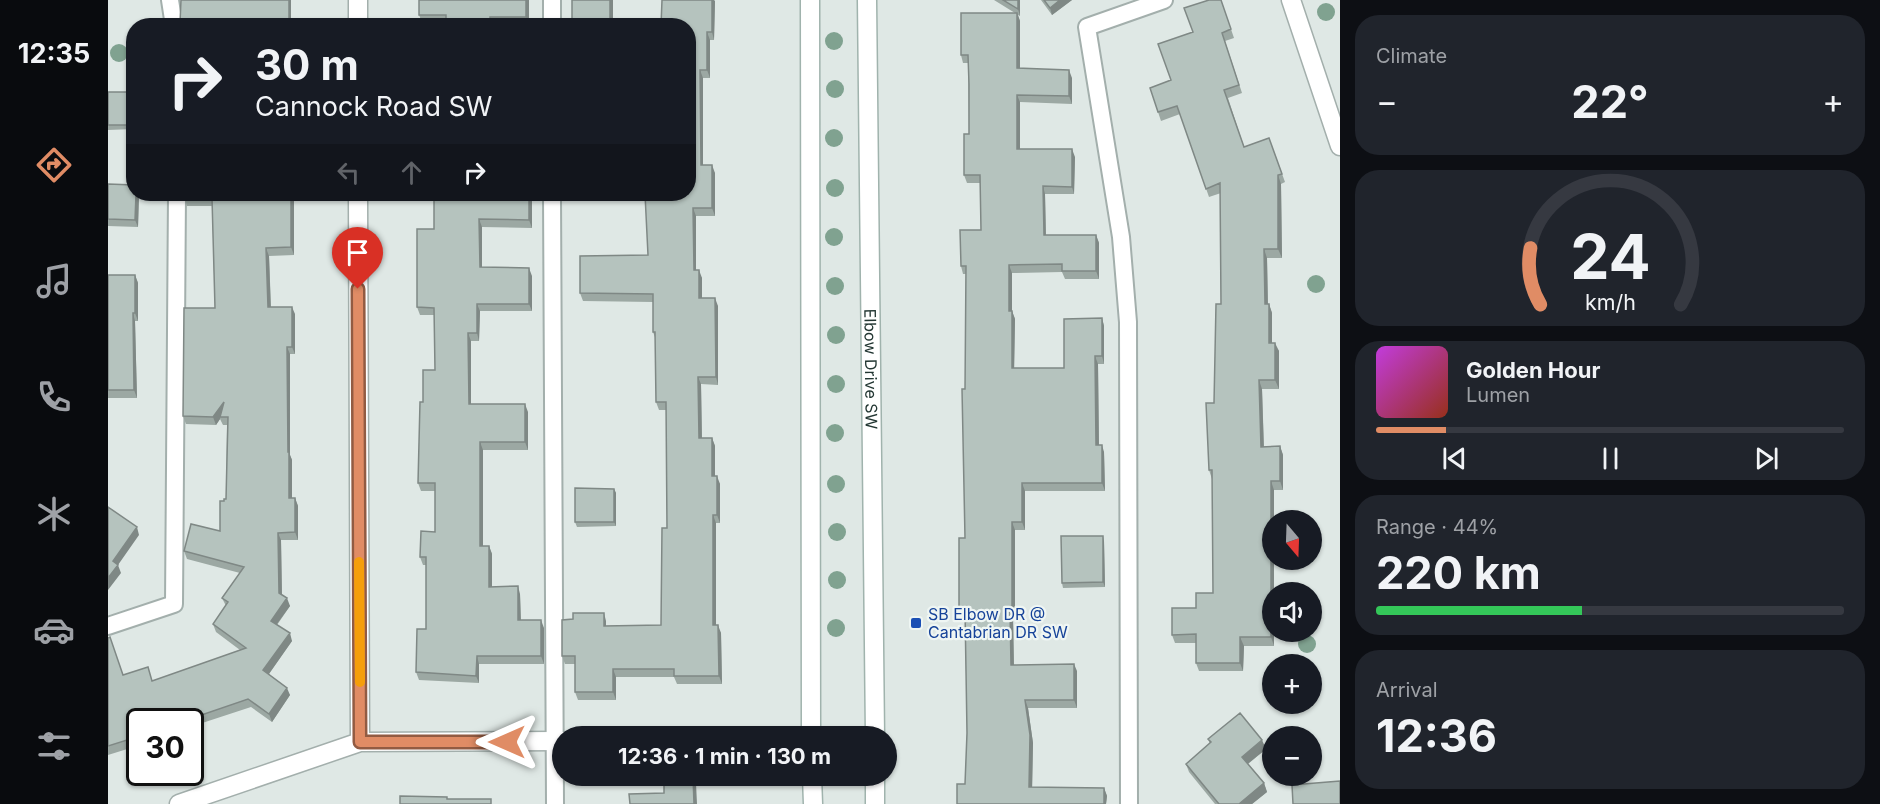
<!DOCTYPE html>
<meta charset="utf-8">
<style>
:root{--surface:#171b24;--page:#20242c;--text:#f1f3f6;--muted:#9ea1a6;--line:#363941;--accent:#e08c65}
body{margin:0;font-family:Inter,sans-serif;background:var(--page);color:var(--text);height:100vh;display:flex;flex-direction:column;font-size:22px;white-space:nowrap}
*{box-sizing:border-box;margin:0}
p{font-size:20px;color:var(--muted)}
.icon{flex:none;width:33px;height:33px;fill:none;stroke:currentColor;stroke-width:2;stroke-linecap:round;stroke-linejoin:round}
.map{position:relative;flex:1;overflow:hidden}
.side{display:flex;flex-direction:column;gap:15px;padding:15px;background:#0d0f14;width:540px}
.side>*{flex:none}
.top-card{position:absolute;left:18px;top:18px;width:570px;height:183px;border-radius:24px;box-shadow:0 2px 4px #0004;background:#171b24;color:var(--text);overflow:hidden}
.needle{width:39px;rotate:161deg}
.fabs{position:absolute;left:1154px;top:510px;display:grid;gap:12px}
.fabs a{display:grid;place-items:center;width:60px;height:60px;border-radius:50%;background:var(--surface);box-shadow:0 2px 4px #0004;font-size:30px}
.speed{position:absolute;left:18px;top:708px;display:flex;gap:12px;font-size:30px;font-weight:700;text-align:center}
.speed>*{display:grid;place-content:center;width:78px;height:78px;border-radius:50%;background:var(--surface);box-shadow:0 2px 4px #0004;line-height:1}
.speed .limit{border:3px solid #111;border-radius:9px;background:#fff;color:#111}
.pin{position:absolute;display:grid;place-items:center;width:51px;height:51px;color:#fff;margin:-62px -26px;border-radius:50% 50% 50% 0;rotate:-45deg;box-shadow:0 0 6px #0007}
.pin .icon{rotate:45deg}
.me{position:absolute;width:66px;margin:-33px;rotate:270deg;stroke-linejoin:round;filter:drop-shadow(0 0 4px #0008)}
.turn{display:flex;align-items:center;gap:21px;height:126px;padding:0 30px;font-size:27px}
.turn .icon{width:78px;height:78px;stroke-width:2.5}
.turn b{display:block;font-size:42px;line-height:51px}
.lanes{display:flex;align-items:center;height:57px;padding:0 30px;background:#0003;justify-content:center;gap:30px;direction:ltr}
.lanes .off{opacity:.35}
.big{font-size:45px;font-weight:700;line-height:1.1}
.side .card{flex:1;display:flex;flex-direction:column;justify-content:center;gap:9px;min-width:0;padding:0 21px;border-radius:24px;background:var(--page)}
.side .dial{align-items:center;gap:0}
.dial svg{height:156px;overflow:visible;fill:none;stroke:var(--line);stroke-width:7;stroke-linecap:round;text-anchor:middle}
.dial text{fill:var(--text);stroke:none}
.song{display:flex;align-items:center;gap:18px}
.cover{width:72px;height:72px;border-radius:9px;background:linear-gradient(135deg,hsl(290 70% 55%),hsl(10 70% 35%))}
.played{height:6px;border-radius:3px;background:linear-gradient(90deg,var(--accent) 15%,var(--line) 15%)}
.keys{display:flex;justify-content:space-around;direction:ltr}
.heat{display:flex;justify-content:space-between;align-items:center;font-size:33px;direction:ltr}
.charge{height:9px;border-radius:4px;background:linear-gradient(90deg,#34c759 44%,var(--line) 0)}
.trip{position:absolute;left:444px;top:726px;width:345px;height:60px;border-radius:30px;background:var(--surface);box-shadow:0 2px 4px #0004;font-weight:700;line-height:60px;text-align:center}
main{display:flex;flex:1;min-height:0}
.tab-bar{display:flex;flex-direction:column;width:108px;justify-content:space-around;align-items:center;background:#090b0e;color:var(--muted)}
.tab-bar .icon{width:42px;height:42px}
.tab-bar .on{color:var(--accent)}
.tab-bar b{font-size:27px;color:var(--text)}
.map>svg:first-child{display:block}
.lines{fill:none;stroke-linecap:round;stroke-linejoin:round}
.lane-casing{stroke:#a3afac;stroke-width:20}
.street-casing{stroke:#a3afac;stroke-width:21}
.secondary-casing{stroke:#a0b3ad;stroke-width:21}
.lane{stroke:#fff;stroke-width:16}
.street{stroke:#fff;stroke-width:18}
.secondary{stroke:#fff;stroke-width:18}
.tree{fill:#80a290}
.wall{fill:#9ca8a3}
.shaded-wall{fill:#7f8885}
.building{fill:#b5c3be;stroke:#7f8885;stroke-width:1.5}
.route-casing{stroke:#925b42;stroke-width:15}
.route{stroke:#e08c65;stroke-width:10}
.slow{stroke:#f59e0b;stroke-width:10}
.transit-dot{fill:#1a4fb4;stroke:#eff6f3;stroke-width:2}
.labels{text-anchor:middle;stroke-width:4.5;stroke-linejoin:round;paint-order:stroke}
.street-label{font-size:16px;fill:#223632;stroke:#eff6f3}
.transit-label{font-size:16px;fill:#164399;stroke:#eff6f3;text-anchor:start}
</style>
<main>
<nav class="tab-bar">
<b>12:35</b>
<svg class="icon on" aria-label="directions" viewBox="0 0 24 24"><path d="M12 3l9 9-9 9-9-9zM9 14v-3h6M13 9l2 2-2 2"/></svg>
<svg class="icon" aria-label="music" viewBox="0 0 24 24"><path d="M9 18V5l10-2v13"/><circle cx="6" cy="18" r="3"/><circle cx="16" cy="16" r="3"/></svg>
<svg class="icon" aria-label="phone" viewBox="0 0 24 24"><path d="M5 4h4l2 5-3 2q2 4 5 5l2-3 5 2v4C11 20 4 13 5 4z"/></svg>
<svg class="icon" aria-label="climate" viewBox="0 0 24 24"><path d="M12 3v18M4 7l16 10M4 17L20 7"/></svg>
<svg class="icon" aria-label="car" viewBox="0 0 24 24"><path d="M5 17H2v-5l4-1 3-4h7l3 4 3 1v5h-3M9 17h6M6 11h13"/><circle cx="7" cy="17" r="2"/><circle cx="17" cy="17" r="2"/></svg>
<svg class="icon" aria-label="filters" viewBox="0 0 24 24"><path d="M4 7h16M4 17h16"/><circle cx="9" cy="7" r="2"/><circle cx="15" cy="17" r="2"/></svg>
</nav>
<div class="map">
<svg width="1232" height="804" viewBox="0 0 1232 804">
<rect width="100%" height="100%" fill="#dfe8e5"/>
<g class="lines">
<defs>
<path id="lane" d="M62,0L66,26
M444,0V26
M444,194L447,804
M0,626L66,604L69,194
M1021,804L1020,322L1013,237L979,27L1056,0"/>
<path id="street" d="M250,0V26
M1183,0L1232,146
M250,194L252,742
M71,804L252,742L454,741"/>
<g id="secondary">
<path d="M702,0L703,736"/>
<path id="s1" d="M759,0L767,736"/>
<path d="M704,776L705,804"/>
<path d="M767,804V776"/>
</g>
</defs>
<use href="#lane" class="lane-casing"/>
<use href="#street" class="street-casing"/>
<use href="#secondary" class="secondary-casing"/>
<use href="#lane" class="lane"/>
<use href="#street" class="street"/>
<use href="#secondary" class="secondary"/>
</g>
<g class="tree">
<circle cx="1218" cy="12" r="9"/>
<circle cx="726" cy="41" r="9"/>
<circle cx="11" cy="53" r="9"/>
<circle cx="727" cy="89" r="9"/>
<circle cx="726" cy="138" r="9"/>
<circle cx="727" cy="188" r="9"/>
<circle cx="726" cy="237" r="9"/>
<circle cx="1208" cy="284" r="9"/>
<circle cx="727" cy="286" r="9"/>
<circle cx="728" cy="335" r="9"/>
<circle cx="728" cy="384" r="9"/>
<circle cx="727" cy="433" r="9"/>
<circle cx="728" cy="484" r="9"/>
<circle cx="729" cy="532" r="9"/>
<circle cx="729" cy="580" r="9"/>
<circle cx="728" cy="628" r="9"/>
<circle cx="1199" cy="644" r="9"/>
</g>
<path class="wall" d="M73,0L183,26H73Z
M311,0H421V24L385,25L314,22L311,15Z
M554,0L607,1L606,40H602V78H595V165L607,173V216H588V270L594,278V298L610,306V385L593,384L594,438H604L607,446V476L612,484V523H608V625L613,633L614,684H569L566,677H508V700H470L467,692V664H457L454,656L498,621V626L553,625L559,528L558,410H551L548,402V340L545,332V302L475,301L472,293L540,255L580,194Z
M886,0H912V16L910,15L912,21V69L964,78V104L912,102V149L967,157L966,194H937L938,235H988L991,243V279H957L954,272L904,273V311L907,319L906,368H956L994,318L996,326V364H990L991,445L996,452L997,491H917V530H907V617H905L906,665L969,671V708H920L925,743L924,787L996,788L999,796L998,804H849L857,784L859,733L857,617H854L851,610L857,538L858,274H855L853,266L873,230L872,183H859L856,175L861,134L860,63H855L853,55L907,13Z
M933,0H964L944,15Z
M1113,0L1126,38L1117,41L1134,93L1120,98L1136,147L1161,138L1177,182L1173,184L1174,258H1159L1160,304H1161L1164,313V343L1171,351V389H1154L1156,447L1172,446L1175,455V490H1166V592H1164L1166,646H1136L1135,671H1091L1088,663V643H1067L1064,635L1088,608L1105,593V479H1104L1101,470L1106,403L1113,304V193L1101,197L1072,114L1053,121L1042,88L1063,80L1085,32Z
M0,92H26V129L0,130Z
M0,184L26,194H31L30,227L0,226Z
M77,194H186V255L161,256L163,307L187,314V354H182V455L184,460V498H187L190,506V540H173L174,595L182,606L169,625L184,641L161,674L182,695L164,722L143,707L82,727V722H32V745L0,755V638L15,675L45,681L132,650L108,632L105,624L118,606L114,598L132,573L79,559L76,551L112,531L116,501L118,499L119,425H115L112,419L108,425L78,424L75,416L107,308L104,206H79L77,198Z
M424,194V228L374,227V267L424,276V311H372L371,341H363V404L420,412V450H375V546H381L384,554V587L412,594L413,620L436,628V664H371V683L311,680L308,672L318,629V565H315L312,557L327,532V491H313L310,483L315,402L327,370L326,315H312L309,307L326,229Z
M0,275H27L30,283V321H27L29,398H0Z
M506,489L508,493V526L469,527L467,522Z
M996,541L997,587L955,588L954,583Z
M1100,739L1158,749L1140,764L1156,783L1159,792L1144,804H1107L1081,772L1078,764L1102,744Z"/>
<path class="shaded-wall" d="M181,0H183V26H181Z
M418,0H421V24L418,17Z
M502,0H505V26H502Z
M604,0H606L607,1L606,40L604,32Z
M910,0H912V16L910,9Z
M952,0H964L944,15L942,8Z
M909,13L912,21V76L909,68Z
M599,32L602,40V78L599,70Z
M592,70L595,78V173L593,165Z
M961,70L964,78V104L961,96Z
M909,95L912,102V156L909,149Z
M964,149L967,157L966,194L964,187Z
M604,165L607,173V216L604,208Z
M1170,175L1173,184L1174,258L1170,249Z
M935,186L937,194L938,243L936,235Z
M28,194H31L30,227L27,220Z
M183,194H186V255L183,247Z
M421,194H424V228L421,220Z
M585,208L588,216V278L586,270Z
M371,219L374,227V275L372,267Z
M988,235L991,243V279L988,271Z
M158,248L161,256L163,315L160,307Z
M1156,249L1159,258L1160,313L1157,304Z
M901,265L904,273V319L901,311Z
M421,268L424,276V311L421,304Z
M591,270L594,278V306L591,298Z
M27,275L30,283V321L27,313Z
M607,298L610,306V385L608,377Z
M369,304L372,311L371,341L369,333Z
M1161,304L1164,313V351L1161,343Z
M184,307L187,314V354L184,347Z
M904,311L907,319L906,376L904,368Z
M25,313L27,321L29,398L26,390Z
M994,318L996,326V364L994,356Z
M360,333L363,341V412L361,404Z
M1167,343L1171,351V389L1167,380Z
M179,347L182,354V455L184,460V506L181,498L180,452Z
M987,356L990,364L991,452L988,445Z
M590,377L593,384L594,446L591,438Z
M1151,380L1154,389L1156,455L1153,447Z
M116,402L112,417V419L108,425L105,417Z
M417,404L420,412V450L417,442Z
M604,438L607,446V484L604,476Z
M372,442L375,450V554L372,546Z
M994,445L996,452L997,491L994,483Z
M1172,446L1175,455V490L1172,481Z
M609,476L612,484V523L609,515Z
M1163,481L1166,490V520H1164V560H1166V592H1164V632H1166V646L1163,637Z
M914,483L917,491V530L914,522Z
M506,489L508,493V526L506,522Z
M187,498L190,506V540L187,532Z
M605,515L608,523V633L605,625Z
M904,522L907,530V617L904,610Z
M29,527L31,535L10,565L13,573L0,590V578L5,561Z
M170,533L173,540L174,600L171,593Z
M995,536L996,541L997,587L995,582Z
M381,546L384,554V595L381,587Z
M410,586L412,594L413,628L410,620Z
M179,598L182,606L166,628L163,621Z
M902,610L905,617L906,672L903,665Z
M496,613L498,621V634L496,626Z
M433,620L436,628V664L433,656Z
M610,625L613,633L614,684L611,676Z
M182,633L184,641L158,678L155,670Z
M1132,637L1136,646L1135,671L1132,663Z
M369,656L371,664V683L368,676Z
M966,664L969,671V708L966,700Z
M505,669L508,677V700L505,692Z
M179,688L182,695L164,722L161,714Z
M917,700L920,708L925,743L924,795L921,787Z
M1154,740L1158,749L1137,766L1134,757Z
M586,776L588,783L589,804H586Z
M1156,783L1159,792L1144,804H1131Z
M996,788L999,796L998,804H996Z"/>
<path class="building" d="M73,0H181V26H125V24L72,23Z
M311,0H418V17H382V26H338V15H311Z
M464,0H502V26H464Z
M554,0H604V32H599V70H592L593,165H604V208H585L586,270H591V298H607L608,377H590L591,438H604V476H609V515H605V625H610L611,676H566V669H505V692H467V656H454V620L465,619V613H496V626L553,625L554,528H559L558,402H548L547,332H545V294L472,293V256L540,255L537,194H580V26H553Z
M895,0H910V9Z
M936,0H952L942,8Z
M1101,0H1113L1123,29L1114,33L1131,85L1116,90L1136,147L1161,138L1174,174L1170,175V249H1156L1157,304H1161V343H1167V380H1151L1153,447L1172,446V481H1163V637H1132V663H1088V634L1064,635V608H1088V593H1105L1104,470H1101L1098,403H1106L1108,304H1113L1112,183L1098,189L1069,106L1050,112L1042,88L1063,80L1050,44L1085,32L1076,8Z
M853,13H909V68L961,70V96L909,95V149H964V187L935,186L936,235H988V271H954V264L901,265V311H904V368H956V319L994,318V356H987L988,445H994V483H914V522H904V610H902L903,665L966,664V700H917L922,735L921,787L996,788V804H849V784H857L859,733L857,610H851V538H857L854,389H857L858,266H853L852,230H873L872,175H856V134H861V84L860,55H853Z
M0,92H26V125H0Z
M0,184L26,185V194H28L27,220L0,219Z
M77,194H183V247L158,248L160,307H184V347H179L180,452H181V498H187V532L170,533L171,593L179,598L163,621L182,633L155,670L179,688L161,714L140,699L73,722H32V736L0,746V638L2,637L15,675L40,667L44,681L138,648L105,624L120,602L114,598L136,567L76,551L83,524L112,531V501H116V499H118L120,417H112L116,402L105,417L75,416L76,308H107L104,198H77Z
M326,194H421V220L371,219L372,267L421,268V304H369V333H360L361,404H417V442H372V546H381V587L410,586V620H433V656H369L368,676L308,672L309,629H318V557H312L313,531L327,532V483H310L312,402H315V370H327L326,308L309,307V229H326Z
M0,275H27V313H25L26,390H0Z
M467,488L506,489V522H467Z
M0,507L29,527L5,561L10,565L0,578Z
M953,536H995V582L954,583Z
M1132,713L1154,740L1134,757L1156,783L1131,804H1111L1078,764L1103,742L1100,739Z
M556,776H585L586,804H522L521,794L556,793Z
M1232,781V804H1185L1184,785Z
M292,796L339,797V799H383V804H292Z"/>
<g class="lines">
<defs>
<path id="route" d="M250,289L252,742H399"/>
</defs>
<use href="#route" class="route-casing"/>
<use href="#route" class="route"/>
<path class="slow" d="M251,562L252,682"/>
</g>
<rect class="transit-dot" x="802" y="617" width="12" height="12" rx="3"/>
<g class="labels">
<g class="street-label">
<text dy="6" stroke="none"><textPath href="#s1" startOffset="369">Elbow Drive SW</textPath></text>
</g>
<g class="transit-label">
<text x="820" y="620">SB Elbow DR @<tspan x="820" dy="18">Cantabrian DR SW</tspan></text>
</g>
</g>
</svg>
<div class="fabs">
<a><svg class="needle" viewBox="-14 -14 28 28"><path d="M0-13l5 13h-10z" fill="#e53935"/><path d="M0 13l5-13h-10z" fill="#9ea1a6"/></svg></a>
<a><svg class="icon" aria-label="sound" viewBox="0 0 24 24"><path d="M4 9h4l5-4v14l-5-4H4zM17 9q2 3 0 6"/></svg></a>
<a>+</a>
<a>−</a>
</div>
<div class="speed"><div class="limit">30</div></div>
<div class="pin" style="left:250px;top:289px;background:#d93025"><svg class="icon" aria-label="arrive" viewBox="0 0 24 24"><path d="M6 21V4h12l-3 4 3 4H6"/></svg></div>
<svg class="me" style="left:399px;top:742px" viewBox="-20 -20 40 40"><path d="M0-17L14 15 0 8-14 15z" fill="#e08c65" stroke="#fff" stroke-width="4"/></svg>
<div class="trip">12:36 · 1 min · 130 m</div>
<div class="top-card">
<div class="turn"><svg class="icon" aria-label="right" viewBox="0 0 24 24"><path d="M7 20v-9h11M14 6l5 5-5 5"/></svg><div><b>30 m</b>Cannock Road SW</div></div>
<div class="lanes"><svg class="icon off" aria-label="left" viewBox="0 0 24 24"><path d="M17 20v-9H6M10 6l-5 5 5 5"/></svg><svg class="icon off" aria-label="ahead" viewBox="0 0 24 24"><path d="M12 20V5M6 11l6-6 6 6"/></svg><svg class="icon" aria-label="right" viewBox="0 0 24 24"><path d="M7 20v-9h11M14 6l5 5-5 5"/></svg></div>
</div>
</div>
<section class="side">
<div class="card"><p>Climate</p>
<div class="heat"><a>−</a><b class="big">22°</b><a>+</a></div>
</div>
<div class="card dial"><svg viewBox="0 0 100 80">
<path d="M14 69A42 42 0 1 1 86 69"/>
<path d="M14 69A42 42 0 0 1 9 40" stroke="#e08c65"/>
<text x="50" y="56" font-size="32" font-weight="700">24</text>
<text x="50" y="72" font-size="11">km/h</text>
</svg></div>
<div class="card">
<div class="song"><i class="cover"></i><div><b>Golden Hour</b><p>Lumen</p></div></div>
<div class="played"></div>
<div class="keys"><svg class="icon" aria-label="previous" viewBox="0 0 24 24"><path d="M18 5L8 12l10 7zM5 5v14"/></svg><svg class="icon" aria-label="pause" viewBox="0 0 24 24"><path d="M8 5v14M16 5v14"/></svg><svg class="icon" aria-label="next" viewBox="0 0 24 24"><path d="M6 5l10 7-10 7zM19 5v14"/></svg></div>
</div>
<div class="card"><p>Range · 44%</p><b class="big">220 km</b><div class="charge"></div></div>
<div class="card"><p>Arrival</p><b class="big">12:36</b></div>
</section>
</main>
